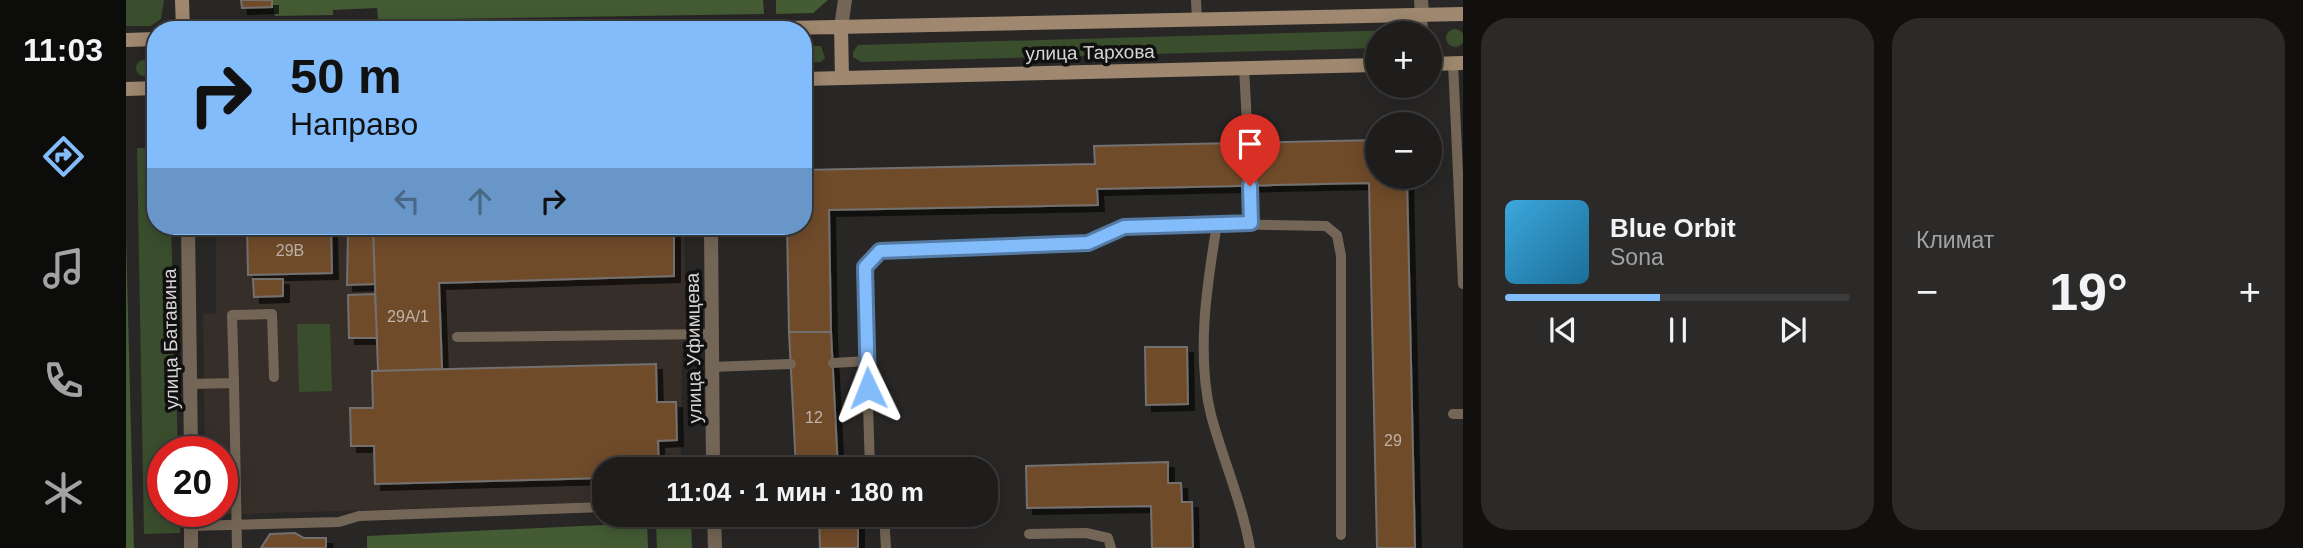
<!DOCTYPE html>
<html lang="ru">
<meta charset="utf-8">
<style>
:root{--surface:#1f1d1c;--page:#2c2a29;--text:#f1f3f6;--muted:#a1a2a3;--line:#3c3b3b;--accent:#83bcfb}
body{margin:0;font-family:Helvetica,sans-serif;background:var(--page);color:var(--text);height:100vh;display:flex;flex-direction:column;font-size:26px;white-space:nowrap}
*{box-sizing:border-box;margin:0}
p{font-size:23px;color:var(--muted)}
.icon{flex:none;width:38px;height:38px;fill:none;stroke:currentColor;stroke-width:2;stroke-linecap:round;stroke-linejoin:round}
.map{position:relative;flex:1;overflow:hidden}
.details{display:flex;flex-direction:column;gap:18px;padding:18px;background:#11100f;width:840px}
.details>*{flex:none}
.banner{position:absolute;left:21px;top:21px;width:665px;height:214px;border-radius:28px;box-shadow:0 4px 18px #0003,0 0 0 2px var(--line);background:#83bcfb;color:#111;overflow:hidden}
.buttons{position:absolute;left:1239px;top:21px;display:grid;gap:14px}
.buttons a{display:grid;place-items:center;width:77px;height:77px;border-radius:50%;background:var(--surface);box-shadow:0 4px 18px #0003,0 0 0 2px var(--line);font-size:35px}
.speed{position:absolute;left:21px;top:436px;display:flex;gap:14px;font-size:35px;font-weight:700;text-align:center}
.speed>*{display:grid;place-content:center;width:91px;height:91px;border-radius:50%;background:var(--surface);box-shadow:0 4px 18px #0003,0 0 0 2px var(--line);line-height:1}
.speed .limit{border:10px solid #d22;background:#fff;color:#111}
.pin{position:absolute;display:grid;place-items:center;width:60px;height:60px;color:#fff;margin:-72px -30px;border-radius:50% 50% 50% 0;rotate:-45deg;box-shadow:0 0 7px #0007}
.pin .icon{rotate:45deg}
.me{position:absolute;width:77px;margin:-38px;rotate:358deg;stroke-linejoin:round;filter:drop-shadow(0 0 5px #0008)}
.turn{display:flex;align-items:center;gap:24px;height:147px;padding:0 28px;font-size:32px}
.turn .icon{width:91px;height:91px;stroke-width:2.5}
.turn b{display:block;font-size:49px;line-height:60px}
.lanes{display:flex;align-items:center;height:66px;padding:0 28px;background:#0003;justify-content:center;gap:35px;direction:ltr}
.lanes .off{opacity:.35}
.big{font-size:52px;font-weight:600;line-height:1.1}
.details .tile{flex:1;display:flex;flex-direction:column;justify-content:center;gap:10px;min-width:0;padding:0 24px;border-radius:28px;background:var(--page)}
.song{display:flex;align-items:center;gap:21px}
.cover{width:84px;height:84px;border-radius:10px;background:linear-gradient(135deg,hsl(200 70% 55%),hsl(200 70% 35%))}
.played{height:7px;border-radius:4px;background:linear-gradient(90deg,var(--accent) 45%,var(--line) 45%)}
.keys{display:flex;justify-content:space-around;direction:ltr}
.heat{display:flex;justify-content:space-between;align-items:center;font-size:38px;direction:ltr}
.details .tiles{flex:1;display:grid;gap:18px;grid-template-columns:repeat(2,1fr)}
.trip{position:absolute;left:466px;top:457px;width:406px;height:70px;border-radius:28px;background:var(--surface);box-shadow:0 4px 18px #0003,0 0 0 2px var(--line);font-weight:600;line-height:70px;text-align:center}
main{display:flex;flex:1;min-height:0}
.tabs{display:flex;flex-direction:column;width:126px;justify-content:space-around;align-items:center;background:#0c0c0b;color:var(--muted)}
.tabs .icon{width:49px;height:49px}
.tabs .selected{color:var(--accent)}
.tabs b{font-size:32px;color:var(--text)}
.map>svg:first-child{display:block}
.built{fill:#362e29}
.green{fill:#3a4e2d}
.forest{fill:#445b34}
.building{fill:#704b2c;stroke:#73706e;stroke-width:2;filter:url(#shadow)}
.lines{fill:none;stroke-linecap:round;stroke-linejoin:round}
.lane{stroke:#746656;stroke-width:10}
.street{stroke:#746656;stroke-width:14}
.secondary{stroke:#9f886f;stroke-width:14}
.route-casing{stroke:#557aa3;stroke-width:18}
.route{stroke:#83bcfb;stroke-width:12}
.labels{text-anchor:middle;stroke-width:7;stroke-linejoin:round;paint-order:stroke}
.number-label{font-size:16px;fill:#beb3ab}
.street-label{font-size:19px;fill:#d8d6d5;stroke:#111010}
</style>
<main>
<nav class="tabs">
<b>11:03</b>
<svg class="icon selected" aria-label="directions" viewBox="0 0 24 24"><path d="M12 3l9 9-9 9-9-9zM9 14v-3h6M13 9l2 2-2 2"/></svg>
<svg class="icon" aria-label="music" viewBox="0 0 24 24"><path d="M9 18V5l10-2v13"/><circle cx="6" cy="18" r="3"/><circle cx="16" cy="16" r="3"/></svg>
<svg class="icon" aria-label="phone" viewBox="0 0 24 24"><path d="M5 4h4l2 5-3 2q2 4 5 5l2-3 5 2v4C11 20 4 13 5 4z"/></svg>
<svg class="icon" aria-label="climate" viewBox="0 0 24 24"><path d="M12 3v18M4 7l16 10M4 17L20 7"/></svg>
</nav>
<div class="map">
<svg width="1337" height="548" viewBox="0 0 1337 548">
<defs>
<filter id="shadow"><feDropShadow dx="6" dy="6" stdDeviation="0" flood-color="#0009"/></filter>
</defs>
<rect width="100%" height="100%" fill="#292726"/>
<path class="built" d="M90,226H558L560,326L556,357L555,469H478V503L80,515L79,511H96V452L79,451L77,314L90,313Z"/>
<path class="green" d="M0,0H38L35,19L25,26H0Z
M1320 38a9 9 0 1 1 18 0a9 9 0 1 1-18 0Z
M1275,30L1281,33H1251V48L735,62L727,57V52L732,45Z
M677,46H695L699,58L695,62L677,63Z
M10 68a8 8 0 1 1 16 0a8 8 0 1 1-16 0Z
M11,148H30V226H45L52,451L37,452V511H54V533L18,534Z
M171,324H204L206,391L173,392Z"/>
<path class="forest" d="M146,0H637L638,14L252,20L251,8L207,10V15L149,16Z
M650,0H702L687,13L650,14Z
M0,237L8,548H0Z
M565,521L566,548H531L530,523Z
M521,523L522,548H241V536Z"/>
<path class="building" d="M115,0H146V7L116,8Z
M1251,140V177H1281L1289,548H1251L1243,183L971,189L972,205L703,210L705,332H663L661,226H677V170L969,164L968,146Z
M121,226H205L206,273L122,275Z
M227,226H548V276L313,283L316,369L252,371L247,227Z
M222,233H247L249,284L221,285Z
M127,279H157V296L128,297Z
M249,294L251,338H223L222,295Z
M663,332H705L712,469H670Z
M1019,347H1061L1062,404L1020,405Z
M530,364L531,402H550L551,440L532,441L533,469H478V478L249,484L248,446H225L224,408H247L246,371Z
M1042,462V483H1055L1056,502H1066L1067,548H1026L1025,506L901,508L900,466Z
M693,514H732V548H694Z
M169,533L178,538H200V548H135L144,534Z"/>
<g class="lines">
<path class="lane" d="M1070,0L1071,20
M1296,15L1297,33
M1327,63L1337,284
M1118,67L1122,143
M1124,186L1125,223
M1091,224C1081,284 1070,354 1085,415C1097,460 1116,502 1124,548
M331,337L586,334
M707,363L741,361
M586,367L665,364
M108,383L106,315L146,314L148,377
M64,384L108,383L111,548
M1327,414H1337
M744,469L738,277L739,267L754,251L962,243L998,227L1091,224L1200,226L1211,235L1215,256V535
M758,514L760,548
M65,526L213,522L233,516L478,507
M903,534L960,533L982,538L985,548"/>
<path class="street" d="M1295,0L1296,15
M715,27L719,0
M62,226L65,452
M585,226L587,469
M65,511V548
M588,514L589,548"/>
<path class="secondary" d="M56,0L57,30
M715,27L716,78
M566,30L1337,14
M0,40L30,39
M1304,64L1337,63
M677,79L1251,65
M0,89L30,88"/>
</g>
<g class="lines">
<defs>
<path id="route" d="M742,388L739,267L754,251L962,243L998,227L1125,223L1124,186"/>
</defs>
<use href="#route" class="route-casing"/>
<use href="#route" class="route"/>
</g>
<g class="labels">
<g class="number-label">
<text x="164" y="256">29В</text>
<text x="282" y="322">29А/1</text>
<text x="688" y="423">12</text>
<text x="1267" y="446">29</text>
</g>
<g class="street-label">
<text transform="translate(964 52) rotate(-1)" y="7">улица Тархова</text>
<text transform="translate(44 339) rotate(-91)" y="7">улица Батавина</text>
<text transform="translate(567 348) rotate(-91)" y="7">улица Уфимцева</text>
</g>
</g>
</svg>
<div class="buttons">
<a>+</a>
<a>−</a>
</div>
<div class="speed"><div class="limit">20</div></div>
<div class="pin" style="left:1124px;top:186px;background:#d93025"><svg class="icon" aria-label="arrive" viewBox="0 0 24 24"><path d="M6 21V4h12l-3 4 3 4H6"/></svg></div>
<svg class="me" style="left:742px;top:388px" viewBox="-20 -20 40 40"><path d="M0-17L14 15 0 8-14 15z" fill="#83bcfb" stroke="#fff" stroke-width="4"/></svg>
<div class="trip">11:04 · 1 мин · 180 m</div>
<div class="banner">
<div class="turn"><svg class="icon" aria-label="right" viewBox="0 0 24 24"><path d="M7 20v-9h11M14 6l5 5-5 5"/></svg><div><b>50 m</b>Направо</div></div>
<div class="lanes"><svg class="icon off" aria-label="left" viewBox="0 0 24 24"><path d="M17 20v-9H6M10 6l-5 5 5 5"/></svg><svg class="icon off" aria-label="ahead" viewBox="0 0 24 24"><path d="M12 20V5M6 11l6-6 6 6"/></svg><svg class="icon" aria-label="right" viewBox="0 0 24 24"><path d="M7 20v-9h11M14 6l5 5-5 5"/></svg></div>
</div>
</div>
<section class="details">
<div class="tiles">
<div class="tile">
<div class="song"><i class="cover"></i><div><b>Blue Orbit</b><p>Sona</p></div></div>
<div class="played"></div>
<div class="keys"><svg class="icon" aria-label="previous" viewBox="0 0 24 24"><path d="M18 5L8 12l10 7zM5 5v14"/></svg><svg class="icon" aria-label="pause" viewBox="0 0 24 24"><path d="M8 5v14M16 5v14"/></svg><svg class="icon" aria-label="next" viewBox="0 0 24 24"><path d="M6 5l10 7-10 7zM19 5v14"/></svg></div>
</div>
<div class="tile"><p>Климат</p>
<div class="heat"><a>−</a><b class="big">19°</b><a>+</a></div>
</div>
</div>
</section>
</main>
